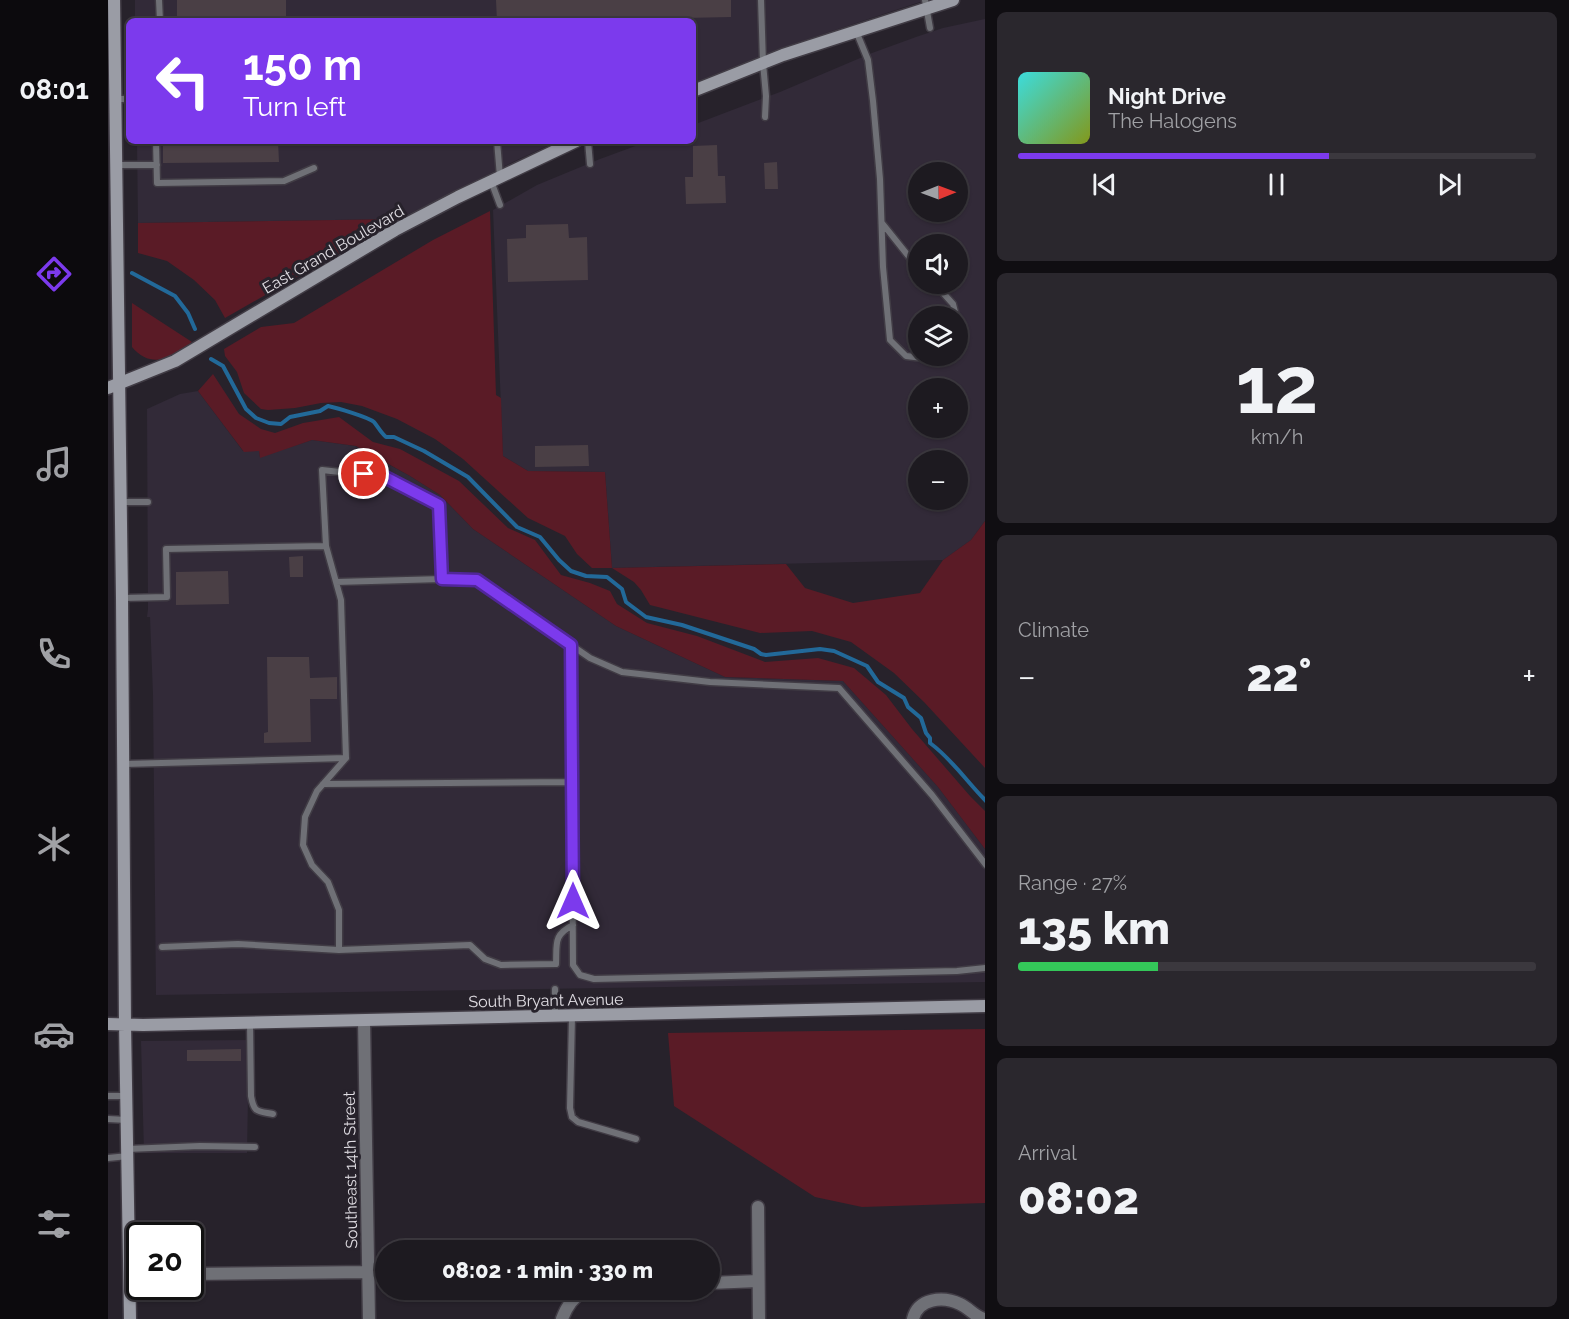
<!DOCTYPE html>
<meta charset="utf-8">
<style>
:root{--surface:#1d1a20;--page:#2a272d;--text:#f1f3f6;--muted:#a0a1a5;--line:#3b383e;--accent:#7c3aed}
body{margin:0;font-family:Raleway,sans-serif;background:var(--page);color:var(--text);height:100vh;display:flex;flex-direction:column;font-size:22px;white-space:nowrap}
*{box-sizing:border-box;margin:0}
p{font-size:20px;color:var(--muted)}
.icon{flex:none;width:33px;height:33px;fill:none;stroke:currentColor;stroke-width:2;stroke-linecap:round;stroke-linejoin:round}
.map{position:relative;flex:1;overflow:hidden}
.panel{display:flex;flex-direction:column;gap:12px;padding:12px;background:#100e12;width:584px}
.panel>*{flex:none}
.hud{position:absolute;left:18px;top:18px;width:570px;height:126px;border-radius:9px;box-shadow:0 2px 4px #0004,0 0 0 2px var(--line);background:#7c3aed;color:#fff;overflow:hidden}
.needle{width:39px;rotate:89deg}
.controls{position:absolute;left:800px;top:162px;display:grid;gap:12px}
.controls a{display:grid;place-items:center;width:60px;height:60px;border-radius:50%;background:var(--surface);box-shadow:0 2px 4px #0004,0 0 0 2px var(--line);font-size:30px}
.speed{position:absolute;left:18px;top:1222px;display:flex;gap:12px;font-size:30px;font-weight:700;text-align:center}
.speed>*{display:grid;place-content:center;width:78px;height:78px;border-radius:50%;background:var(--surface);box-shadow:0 2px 4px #0004,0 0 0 2px var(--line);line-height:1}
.speed .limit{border:3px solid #111;border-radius:9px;background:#fff;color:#111}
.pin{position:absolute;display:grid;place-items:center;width:51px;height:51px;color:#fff;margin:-26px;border:3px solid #fff;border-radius:50%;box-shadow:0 2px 6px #0007}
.me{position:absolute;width:66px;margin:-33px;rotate:0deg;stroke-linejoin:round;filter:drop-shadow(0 0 4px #0008)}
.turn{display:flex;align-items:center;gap:21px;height:126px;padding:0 18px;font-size:27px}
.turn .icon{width:78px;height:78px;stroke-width:2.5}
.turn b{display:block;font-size:42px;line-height:51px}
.big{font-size:45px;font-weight:800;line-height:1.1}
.panel .card{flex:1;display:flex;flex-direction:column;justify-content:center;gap:9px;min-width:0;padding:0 21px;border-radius:9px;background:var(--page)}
.panel .dial{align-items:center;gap:0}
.dial b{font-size:78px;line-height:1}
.song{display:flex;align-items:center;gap:18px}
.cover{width:72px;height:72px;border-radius:9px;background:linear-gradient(135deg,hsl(180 70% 55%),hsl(70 70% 35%))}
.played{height:6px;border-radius:3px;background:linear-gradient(90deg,var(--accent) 60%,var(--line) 60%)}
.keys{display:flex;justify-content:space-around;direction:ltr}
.heat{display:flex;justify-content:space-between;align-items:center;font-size:33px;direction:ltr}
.charge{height:9px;border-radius:4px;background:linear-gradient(90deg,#34c759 27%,var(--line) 0)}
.trip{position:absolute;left:267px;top:1240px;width:345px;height:60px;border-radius:30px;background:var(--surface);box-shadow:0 2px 4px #0004,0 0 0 2px var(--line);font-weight:800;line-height:60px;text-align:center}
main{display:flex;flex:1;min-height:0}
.tabs{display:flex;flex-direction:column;width:108px;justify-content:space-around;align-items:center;background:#0c0a0d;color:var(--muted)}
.tabs .icon{width:42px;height:42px}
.tabs .on{color:var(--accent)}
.tabs b{font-size:27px;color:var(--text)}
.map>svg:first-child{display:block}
.built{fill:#322a38;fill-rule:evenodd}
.green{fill:#5a1b26}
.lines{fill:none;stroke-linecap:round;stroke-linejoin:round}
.stream{stroke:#226999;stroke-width:4}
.building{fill:#4a3f45}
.lane-casing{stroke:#413c45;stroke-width:9}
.street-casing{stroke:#413c45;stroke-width:15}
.secondary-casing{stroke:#413c45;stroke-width:15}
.lane{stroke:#6f7076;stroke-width:6}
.street{stroke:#6f7076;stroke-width:12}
.secondary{stroke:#9a9ca5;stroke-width:12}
.route-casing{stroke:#51269a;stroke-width:15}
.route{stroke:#7c3aed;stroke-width:10}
.labels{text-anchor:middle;stroke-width:6;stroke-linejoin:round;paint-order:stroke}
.street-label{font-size:16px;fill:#e0dde3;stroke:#27222b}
</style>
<main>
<nav class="tabs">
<b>08:01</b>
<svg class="icon on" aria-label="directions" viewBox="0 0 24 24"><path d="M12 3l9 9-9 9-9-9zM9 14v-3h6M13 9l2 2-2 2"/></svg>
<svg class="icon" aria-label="music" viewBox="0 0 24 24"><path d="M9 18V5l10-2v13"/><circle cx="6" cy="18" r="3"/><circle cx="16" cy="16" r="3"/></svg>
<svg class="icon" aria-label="phone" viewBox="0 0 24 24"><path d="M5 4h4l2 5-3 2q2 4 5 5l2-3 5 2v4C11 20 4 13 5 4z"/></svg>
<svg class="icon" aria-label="climate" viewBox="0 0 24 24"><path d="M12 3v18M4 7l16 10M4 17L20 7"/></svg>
<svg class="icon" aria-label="car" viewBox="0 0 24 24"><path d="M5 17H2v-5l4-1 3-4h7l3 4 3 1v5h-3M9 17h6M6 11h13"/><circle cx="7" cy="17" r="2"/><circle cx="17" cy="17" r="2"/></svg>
<svg class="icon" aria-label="filters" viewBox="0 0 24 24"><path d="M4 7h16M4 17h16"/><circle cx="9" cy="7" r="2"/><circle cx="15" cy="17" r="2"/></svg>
</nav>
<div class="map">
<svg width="878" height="1319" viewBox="0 0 878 1319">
<rect width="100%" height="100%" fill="#27222b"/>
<path class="built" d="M27,0H818L670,49L585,83V21H27Z
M877,19V521L863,540L835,560L504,568L497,472L420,471L395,456L385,210L429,185L492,159L541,141H585V125L672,92L764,53L808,37L835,28ZM810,172H849V212H810ZM810,244H849V284H810ZM810,316H849V356H810ZM810,388H849V428H810ZM810,460H849V500H810Z
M29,141H450L407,161L291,219L30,223Z
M90,391L135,451H151L152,457L204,440L247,446L302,476L332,495L365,529L508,626L617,677L735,681L830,787L877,849V982L48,995L45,695L42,617H39L40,609L39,409L72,394Z
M141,1040L139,1153H36L33,1041Z"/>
<path class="green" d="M382,211L388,395L393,398L395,456L420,471L497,472L504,568L678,564L697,588L745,603L812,593L835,560L863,540L877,521V768L816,702L786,673L743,642L704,631L652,633L542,605L533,590L526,582L504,568H484L469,554L457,536L420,518L355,459L327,439L289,419L254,406L233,402L213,403L187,408L160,410L153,409L136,393L129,372L117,356L116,349L153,327L186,323L325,240Z
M291,219L117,318L107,300L86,280L59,261L30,253V223Z
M24,303L84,342C66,358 43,370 24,347Z
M105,374L131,414L153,429L167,433L195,423L231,417L265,442L292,449L351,481L400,528L427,540L453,575L482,583L502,591L509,604L539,623L589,636L657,662L710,658L746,668L778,695L804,729L862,796L877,811V849L830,787L735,681L617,677L508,626L365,529L332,495L302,476L248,446L204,440L152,458L151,451L136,452L90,391Z
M877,1029V1203L754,1207L707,1197L566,1106L560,1033Z"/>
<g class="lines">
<path class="stream" d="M24,273L67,296L80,313L87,329
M103,359L115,366L138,409L148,418L161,423L173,424L182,417L212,411L220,406C229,408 260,417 266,422C270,427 273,433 278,437H286L316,451L360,477L409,527L432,537L451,560L463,571L478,576L499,577L514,589L518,602L538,617L574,625L646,649L653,654L658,655L712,649L726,651L759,666L770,682L796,698L800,707L813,718L818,733L822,738V743C844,759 859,782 878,801"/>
</g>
<path class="building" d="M69,0H178V21H69Z
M388,0H623V17L576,18V21H389Z
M55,141H170L171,162L55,163Z
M609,145L610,176H617L618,203L578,204L577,177H585V146Z
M669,162L670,189H657L656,163Z
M460,224L461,238L479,237L480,280L400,282L399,239L418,238V225Z
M480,445L481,466L427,467V446Z
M195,556V577H182L181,557Z
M120,571L121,604L68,605V572Z
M159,657H201L202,678L229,677V699H202L203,742L156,743V733L160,732Z
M133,1049V1061H79V1050Z"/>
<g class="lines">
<defs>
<path id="lane" d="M51,0L52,21
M653,0L655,63L658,96L657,117
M817,0L822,28
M748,31L760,60L765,101L772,179L775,267L782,340L798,356L823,359L829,356
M7,99H21
M48,141L49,183L176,181L206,168
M389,141L392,177
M480,141L482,164
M8,165H49
M383,181L392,205
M774,223L810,268
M827,284L845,304L848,316
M13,502H40
M218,546L214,470L277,477L331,505L334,579L369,580L482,658L514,672L602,682L731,688L824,795L878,865
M228,582L334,579
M14,598L59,597L58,549L218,546L233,600L238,758L16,764
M463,645L465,965L472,975L486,979L849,971L878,968
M238,758L209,791L197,817L195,845L204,865L220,882L231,910V950L362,945L377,959L393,965L448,964C449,944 445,935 465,925
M215,784L464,782
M54,947L130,944L231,950
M447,989V1015
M464,1016L462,1108L464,1117L470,1122L528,1139
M142,1023L143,1096C146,1113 149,1111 165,1114
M0,1096H18
M0,1119L19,1120
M19,1149L92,1146L147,1147
M0,1158L20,1156"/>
<path id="street" d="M256,1021L261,1319
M650,1207L651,1319
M82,1274L261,1272
M602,1283L650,1281
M454,1319C459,1306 465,1297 477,1290
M805,1319C810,1298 835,1296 852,1304C861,1308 866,1316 876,1319"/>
<path id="secondary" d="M6,0L14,598L17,1024L22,1319
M585,91L675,55L845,0
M0,388L67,361L287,230L350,197L468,141
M0,1024L35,1025L878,1006"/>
</defs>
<use href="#lane" class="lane-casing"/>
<use href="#street" class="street-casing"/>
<use href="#secondary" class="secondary-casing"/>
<use href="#lane" class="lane"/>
<use href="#street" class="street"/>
<use href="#secondary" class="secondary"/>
</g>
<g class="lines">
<defs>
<path id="route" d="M256,474L277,477L331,505L334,579L369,580L463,645L465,901"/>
</defs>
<use href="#route" class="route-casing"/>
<use href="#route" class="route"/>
</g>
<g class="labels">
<g class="street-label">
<text transform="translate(225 249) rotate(-30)" y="6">East Grand Boulevard</text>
<text transform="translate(438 1000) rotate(-1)" y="6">South Bryant Avenue</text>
<text transform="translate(242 1170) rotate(-91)" y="6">Southeast 14th Street</text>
</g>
</g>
</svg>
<div class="controls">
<a><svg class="needle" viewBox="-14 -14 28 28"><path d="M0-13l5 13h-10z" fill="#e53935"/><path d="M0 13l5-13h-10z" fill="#a0a1a5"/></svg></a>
<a><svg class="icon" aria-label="sound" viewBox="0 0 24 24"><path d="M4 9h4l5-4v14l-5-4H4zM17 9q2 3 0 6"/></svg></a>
<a><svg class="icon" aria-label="layers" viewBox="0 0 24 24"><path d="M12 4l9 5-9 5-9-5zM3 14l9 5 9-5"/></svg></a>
<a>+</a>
<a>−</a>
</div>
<div class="speed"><div class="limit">20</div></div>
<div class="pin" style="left:256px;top:474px;background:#d93025"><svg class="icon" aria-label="arrive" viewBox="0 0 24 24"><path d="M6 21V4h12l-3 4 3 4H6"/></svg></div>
<svg class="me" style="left:465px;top:901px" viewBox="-20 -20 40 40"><path d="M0-17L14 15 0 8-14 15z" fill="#7c3aed" stroke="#fff" stroke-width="4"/></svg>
<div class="trip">08:02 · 1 min · 330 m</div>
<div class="hud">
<div class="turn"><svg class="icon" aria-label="left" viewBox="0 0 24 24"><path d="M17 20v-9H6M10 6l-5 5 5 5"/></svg><div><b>150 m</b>Turn left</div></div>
</div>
</div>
<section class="panel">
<div class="card">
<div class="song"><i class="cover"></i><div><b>Night Drive</b><p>The Halogens</p></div></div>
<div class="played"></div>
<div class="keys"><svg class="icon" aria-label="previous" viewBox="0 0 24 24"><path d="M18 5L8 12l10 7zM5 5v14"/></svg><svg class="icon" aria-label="pause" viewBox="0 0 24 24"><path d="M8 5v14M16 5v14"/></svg><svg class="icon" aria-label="next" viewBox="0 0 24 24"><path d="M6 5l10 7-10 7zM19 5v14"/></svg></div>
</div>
<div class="card dial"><b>12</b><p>km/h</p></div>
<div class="card"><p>Climate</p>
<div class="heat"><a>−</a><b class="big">22°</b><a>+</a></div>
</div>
<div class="card"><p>Range · 27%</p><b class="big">135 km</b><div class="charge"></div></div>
<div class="card"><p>Arrival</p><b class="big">08:02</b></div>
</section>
</main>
